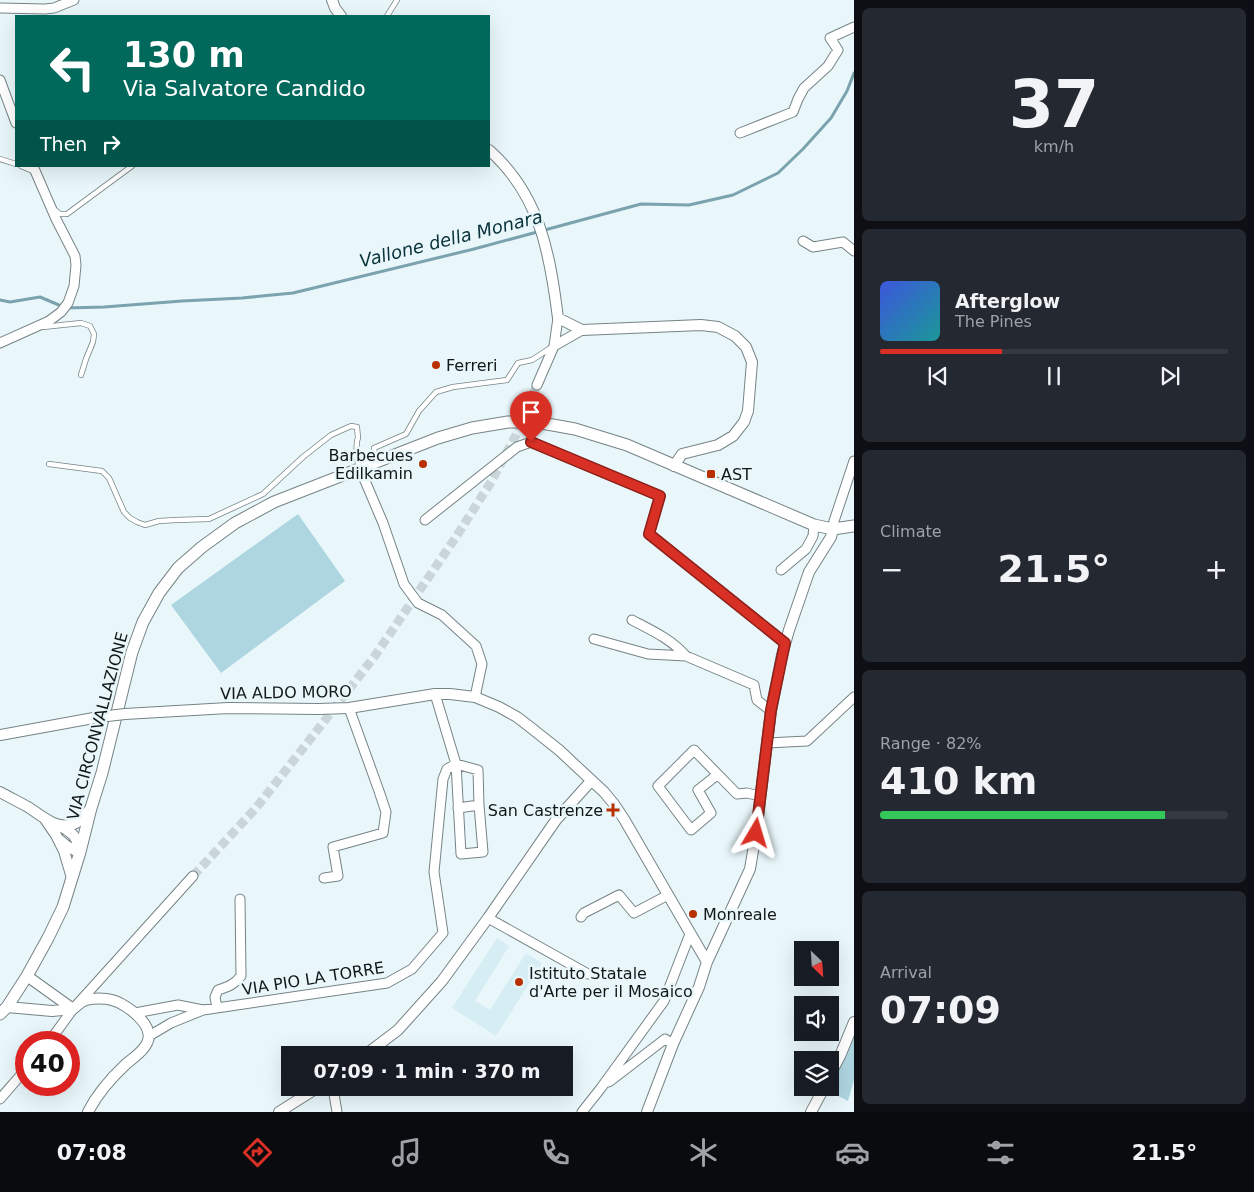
<!DOCTYPE html>
<meta charset="utf-8">
<style>
:root{--surface:#171b24;--page:#242831;--text:#f1f3f6;--muted:#9ea1a6;--line:#363941;--accent:#d93025}
body{margin:0;font-family:"DejaVu Sans",sans-serif;background:var(--page);color:var(--text);height:100vh;display:flex;flex-direction:column;font-size:19px;white-space:nowrap}
*{box-sizing:border-box;margin:0}
p{font-size:16px;color:var(--muted)}
.icon{flex:none;width:28px;height:28px;fill:none;stroke:currentColor;stroke-width:2;stroke-linecap:round;stroke-linejoin:round}
.map{position:relative;flex:1;overflow:hidden}
.details{display:flex;flex-direction:column;gap:8px;padding:8px;background:#0d0f14;width:400px}
.details>*{flex:none}
.banner{position:absolute;left:15px;top:15px;width:475px;height:152px;border-radius:0px;box-shadow:0 5px 20px #0002;background:#00695c;color:#fff;overflow:hidden}
.needle{width:32px;rotate:155deg}
.fabs{position:absolute;left:794px;top:941px;display:grid;gap:10px}
.fabs a{display:grid;place-items:center;width:45px;height:45px;border-radius:0px;background:var(--surface);box-shadow:0 5px 20px #0002;font-size:25px}
.speed{position:absolute;left:15px;top:1031px;display:flex;gap:10px;font-size:25px;font-weight:700;text-align:center}
.speed>*{display:grid;place-content:center;width:65px;height:65px;border-radius:50%;background:var(--surface);box-shadow:0 5px 20px #0002;line-height:1}
.speed .limit{border:8px solid #d22;background:#fff;color:#111}
.pin{position:absolute;display:grid;place-items:center;width:42px;height:42px;color:#fff;margin:-51px -21px;border-radius:50% 50% 50% 0;rotate:-45deg;box-shadow:0 0 5px #0007}
.pin .icon{rotate:45deg}
.me{position:absolute;width:55px;margin:-28px;rotate:7deg;stroke-linejoin:round;filter:drop-shadow(0 0 4px #0008)}
.turn{display:flex;align-items:center;gap:18px;height:105px;padding:0 25px;font-size:22px}
.turn .icon{width:65px;height:65px;stroke-width:2.5}
.turn b{display:block;font-size:35px;line-height:42px}
.then{display:flex;align-items:center;height:48px;padding:0 25px;background:#0003;gap:10px;font-size:19px}
.big{font-size:38px;font-weight:800;line-height:1.1}
.details .tile{flex:1;display:flex;flex-direction:column;justify-content:center;gap:8px;min-width:0;padding:0 18px;border-radius:8px;background:var(--page)}
.details .dial{align-items:center;gap:0}
.dial b{font-size:65px;line-height:1}
.song{display:flex;align-items:center;gap:15px}
.cover{width:60px;height:60px;border-radius:8px;background:linear-gradient(135deg,hsl(230 70% 55%),hsl(180 70% 35%))}
.played{height:5px;border-radius:2px;background:linear-gradient(90deg,var(--accent) 35%,var(--line) 35%)}
.keys{display:flex;justify-content:space-around;direction:ltr}
.heat{display:flex;justify-content:space-between;align-items:center;font-size:28px;direction:ltr}
.charge{height:8px;border-radius:4px;background:linear-gradient(90deg,#34c759 82%,var(--line) 0)}
.trip{position:absolute;left:281px;top:1046px;width:292px;height:50px;border-radius:0px;background:var(--surface);box-shadow:0 5px 20px #0002;font-weight:800;line-height:50px;text-align:center}
.menu{display:flex;height:80px;justify-content:space-around;align-items:center;background:#090b0e;color:var(--muted)}
.menu .icon{width:35px;height:35px}
.menu .active{color:var(--accent)}
.menu b{font-size:22px;color:var(--text)}
main{display:flex;flex:1;min-height:0}
.map>svg:first-child{display:block}
.built{fill:#d5edf3}
.green{fill:#aed6e1}
.lines{fill:none;stroke-linecap:round;stroke-linejoin:round}
.stream{stroke:#7aa3ae;stroke-width:3}
.minor-tunnel{stroke:#c9d5d9;stroke-width:9;stroke-dasharray:9 4.5;stroke-linecap:butt}
.service-casing{stroke:#768386;stroke-width:6}
.minor-casing{stroke:#768386;stroke-width:11}
.tertiary-casing{stroke:#768386;stroke-width:12}
.secondary-casing{stroke:#768386;stroke-width:13}
.service{stroke:#fff;stroke-width:4.5}
.minor{stroke:#fff;stroke-width:9}
.tertiary{stroke:#fff;stroke-width:10}
.secondary{stroke:#fff;stroke-width:11}
.tertiary-bridge-casing{stroke:#768386;stroke-width:12;stroke-linecap:butt}
.tertiary-bridge{stroke:#fff;stroke-width:10}
.route-casing{stroke:#8d1f18;stroke-width:12}
.route{stroke:#d93025;stroke-width:9}
.poi-dot{fill:#b82f00;stroke:#e9f7fb;stroke-width:2}
.labels{text-anchor:middle;stroke-width:5;stroke-linejoin:round;paint-order:stroke}
.poi-label{font-size:16px;fill:#121719;stroke:#e9f7fb;text-anchor:start}
.street-label{font-size:16px;fill:#121719;stroke:#e9f7fb}
.water-label{font-size:18px;font-style:italic;fill:#09323b;stroke:#e9f7fb}
</style>
<main>
<div class="map">
<svg width="854" height="1112" viewBox="0 0 854 1112">
<rect width="100%" height="100%" fill="#e9f7fb"/>
<path class="built" d="M497,938L509,946L475,1001L490,1010L526,953L542,963L496,1036L452,1008Z"/>
<path class="green" d="M298,514L345,581L221,673L171,605Z
M854,1036V1080L848,1101L827,1090L828,1088H830V1084Z"/>
<g class="lines">
<path class="stream" d="M0,300L10,302L40,297L66,308L104,307L182,301L242,298L293,293L474,249L641,204L689,205L733,195L778,173L803,149L831,118L847,91L854,73"/>
<path class="minor-tunnel" d="M193,876L256,808L308,742L374,657L456,537L491,482L516,435L537,385"/>
<defs>
<path id="service" d="M387,16L397,0
M0,159L16,164
M21,166L33,171
M55,210L60,214H67L132,166
M43,327L81,323L90,326L94,334L93,342L86,359L81,375
M376,461L374,448L406,434L419,411L436,392L453,387L507,380L518,363L532,360L552,347
M49,464L102,471L109,478L124,512L130,518L137,522L145,525L159,521L176,520L209,519L263,494L303,457L331,435L351,426L357,427L358,438L357,441L356,456L359,467"/>
<path id="minor" d="M0,8L45,9L54,8L74,0
M0,80L16,123
M740,133L793,112L798,99L804,88L828,66L838,50L830,38L854,27
M803,241L813,247L843,242L854,251
M0,343L49,321L61,312L68,303L74,286L76,265L75,256L56,219L33,166
M554,346L582,330
M537,385L554,346L558,318
M360,469L383,523L404,584L418,603L442,615L476,646L482,664L475,697
M425,520L517,447L531,442L660,496L649,534L785,643
M833,529L834,521L854,461
M781,570L806,549L813,536L814,525
M632,620C653,631 671,639 686,656
M594,639L648,654L686,656L754,685L757,700L771,711
M767,743L807,741L854,697
M717,775L698,790L711,813L691,830L658,786L694,750L737,794L747,793L760,796
M458,808L479,805
M324,878L338,876L333,847L383,833L386,812L379,791L349,708
M581,917L584,913L619,895L634,913L668,895
M488,918L588,974
M217,1008L215,997L218,990C228,987 235,984 241,976L240,899
M135,1013L178,1005L203,1010
M149,1036L171,1023L203,1010L387,983L412,969L443,933L434,872L443,779L447,769L456,764L478,770L479,805L483,852L461,854L456,764L435,694
M49,1042L73,1009L193,876
M609,1082L665,1039L673,1044
M330,1088L334,1094L337,1112
M0,1099L26,1069
M582,1112L601,1088L664,1001L690,934"/>
<path id="tertiary" d="M332,0L335,8L341,16
M489,150C540,195 550,254 558,318L582,330L701,325L718,327L735,336L746,347L752,362L748,411L744,422L733,436L718,445L682,454L674,466
M125,714L228,708L318,709L349,708L435,694H450L475,697L499,707L517,717L530,727L559,750L604,792L614,804L624,819L707,962
M0,735L99,717
M0,792C9,797 19,802 28,807C42,816 56,830 74,824C81,821 86,813 91,808
M45,819L56,835L64,851L72,878
M59,825C74,834 76,835 80,852C72,850 67,847 61,841
M27,976L73,1009
M7,1007L52,1011L73,1009
M73,1009C77,1006 81,1001 86,1000C93,998 105,998 112,1000C127,1004 156,1026 147,1043C143,1052 133,1058 126,1064C110,1079 97,1094 88,1112
M365,1055L398,1030L442,981L488,918L556,820L591,781
M830,1075L840,1056L854,1022
M279,1112L317,1088
M647,1112L673,1044L699,987L707,962L750,869L756,833L771,711L782,655L789,630L809,572L831,537L833,529
M811,1112L824,1088"/>
<path id="secondary" d="M0,1014L7,1007L27,976L48,938L63,907L80,852L91,808L102,773L132,652L143,622L159,593L178,568L202,547L235,523L274,502L438,438L472,428L508,422H536L575,429L627,445L814,525L833,529L854,526"/>
</defs>
<use href="#service" class="service-casing"/>
<use href="#minor" class="minor-casing"/>
<use href="#tertiary" class="tertiary-casing"/>
<use href="#secondary" class="secondary-casing"/>
<use href="#service" class="service"/>
<use href="#minor" class="minor"/>
<use href="#tertiary" class="tertiary"/>
<use href="#secondary" class="secondary"/>
<defs>
<path id="tertiary-bridge" d="M99,717L125,714"/>
</defs>
<use href="#tertiary-bridge" class="tertiary-bridge-casing"/>
<use href="#tertiary-bridge" class="tertiary-bridge"/>
</g>
<g class="lines">
<defs>
<path id="route" d="M531,442L660,496L649,534L785,643L771,710L756,833"/>
</defs>
<use href="#route" class="route-casing"/>
<use href="#route" class="route"/>
</g>
<g class="poi-dot">
<circle cx="436" cy="365" r="5"/>
<circle cx="423" cy="464" r="5"/>
<rect x="706" y="469" width="10" height="10" rx="2.5"/>
<path d="M610.5 802.5h5v5h5v5h-5v5h-5v-5h-5v-5h5z"/>
<circle cx="693" cy="914" r="5"/>
<circle cx="519" cy="982" r="5"/>
</g>
<g class="labels">
<g class="poi-label">
<text x="446" y="371">Ferreri</text>
<text x="413" y="461" text-anchor="end">Barbecues<tspan x="413" dy="18">Edilkamin</tspan></text>
<text x="721" y="480">AST</text>
<text x="603" y="816" text-anchor="end">San Castrenze</text>
<text x="703" y="920">Monreale</text>
<text x="529" y="979">Istituto Statale<tspan x="529" dy="18">d'Arte per il Mosaico</tspan></text>
</g>
<g class="street-label">
<text transform="translate(286 692) rotate(-1)" y="6">VIA ALDO MORO</text>
<text transform="translate(97 726) rotate(-75)" y="6">VIA CIRCONVALLAZIONE</text>
<text transform="translate(313 978) rotate(-9)" y="6">VIA PIO LA TORRE</text>
</g>
<g class="water-label">
<text transform="translate(451 239) rotate(-14)" y="6">Vallone della Monara</text>
</g>
</g>
</svg>
<div class="fabs">
<a><svg class="needle" viewBox="-14 -14 28 28"><path d="M0-13l5 13h-10z" fill="#e53935"/><path d="M0 13l5-13h-10z" fill="#9ea1a6"/></svg></a>
<a><svg class="icon" aria-label="sound" viewBox="0 0 24 24"><path d="M4 9h4l5-4v14l-5-4H4zM17 9q2 3 0 6"/></svg></a>
<a><svg class="icon" aria-label="layers" viewBox="0 0 24 24"><path d="M12 4l9 5-9 5-9-5zM3 14l9 5 9-5"/></svg></a>
</div>
<div class="speed"><div class="limit">40</div></div>
<div class="pin" style="left:531px;top:442px;background:#d93025"><svg class="icon" aria-label="arrive" viewBox="0 0 24 24"><path d="M6 21V4h12l-3 4 3 4H6"/></svg></div>
<svg class="me" style="left:756px;top:833px" viewBox="-20 -20 40 40"><path d="M0-17L14 15 0 8-14 15z" fill="#d93025" stroke="#fff" stroke-width="4"/></svg>
<div class="trip">07:09 · 1 min · 370 m</div>
<div class="banner">
<div class="turn"><svg class="icon" aria-label="left" viewBox="0 0 24 24"><path d="M17 20v-9H6M10 6l-5 5 5 5"/></svg><div><b>130 m</b>Via Salvatore Candido</div></div>
<div class="then">Then<svg class="icon" aria-label="right" viewBox="0 0 24 24"><path d="M7 20v-9h11M14 6l5 5-5 5"/></svg></div>
</div>
</div>
<section class="details">
<div class="tile dial"><b>37</b><p>km/h</p></div>
<div class="tile">
<div class="song"><i class="cover"></i><div><b>Afterglow</b><p>The Pines</p></div></div>
<div class="played"></div>
<div class="keys"><svg class="icon" aria-label="previous" viewBox="0 0 24 24"><path d="M18 5L8 12l10 7zM5 5v14"/></svg><svg class="icon" aria-label="pause" viewBox="0 0 24 24"><path d="M8 5v14M16 5v14"/></svg><svg class="icon" aria-label="next" viewBox="0 0 24 24"><path d="M6 5l10 7-10 7zM19 5v14"/></svg></div>
</div>
<div class="tile"><p>Climate</p>
<div class="heat"><a>−</a><b class="big">21.5°</b><a>+</a></div>
</div>
<div class="tile"><p>Range · 82%</p><b class="big">410 km</b><div class="charge"></div></div>
<div class="tile"><p>Arrival</p><b class="big">07:09</b></div>
</section>
</main>
<nav class="menu">
<b>07:08</b>
<svg class="icon active" aria-label="directions" viewBox="0 0 24 24"><path d="M12 3l9 9-9 9-9-9zM9 14v-3h6M13 9l2 2-2 2"/></svg>
<svg class="icon" aria-label="music" viewBox="0 0 24 24"><path d="M9 18V5l10-2v13"/><circle cx="6" cy="18" r="3"/><circle cx="16" cy="16" r="3"/></svg>
<svg class="icon" aria-label="phone" viewBox="0 0 24 24"><path d="M5 4h4l2 5-3 2q2 4 5 5l2-3 5 2v4C11 20 4 13 5 4z"/></svg>
<svg class="icon" aria-label="climate" viewBox="0 0 24 24"><path d="M12 3v18M4 7l16 10M4 17L20 7"/></svg>
<svg class="icon" aria-label="car" viewBox="0 0 24 24"><path d="M5 17H2v-5l4-1 3-4h7l3 4 3 1v5h-3M9 17h6M6 11h13"/><circle cx="7" cy="17" r="2"/><circle cx="17" cy="17" r="2"/></svg>
<svg class="icon" aria-label="filters" viewBox="0 0 24 24"><path d="M4 7h16M4 17h16"/><circle cx="9" cy="7" r="2"/><circle cx="15" cy="17" r="2"/></svg>
<b>21.5°</b>
</nav>
